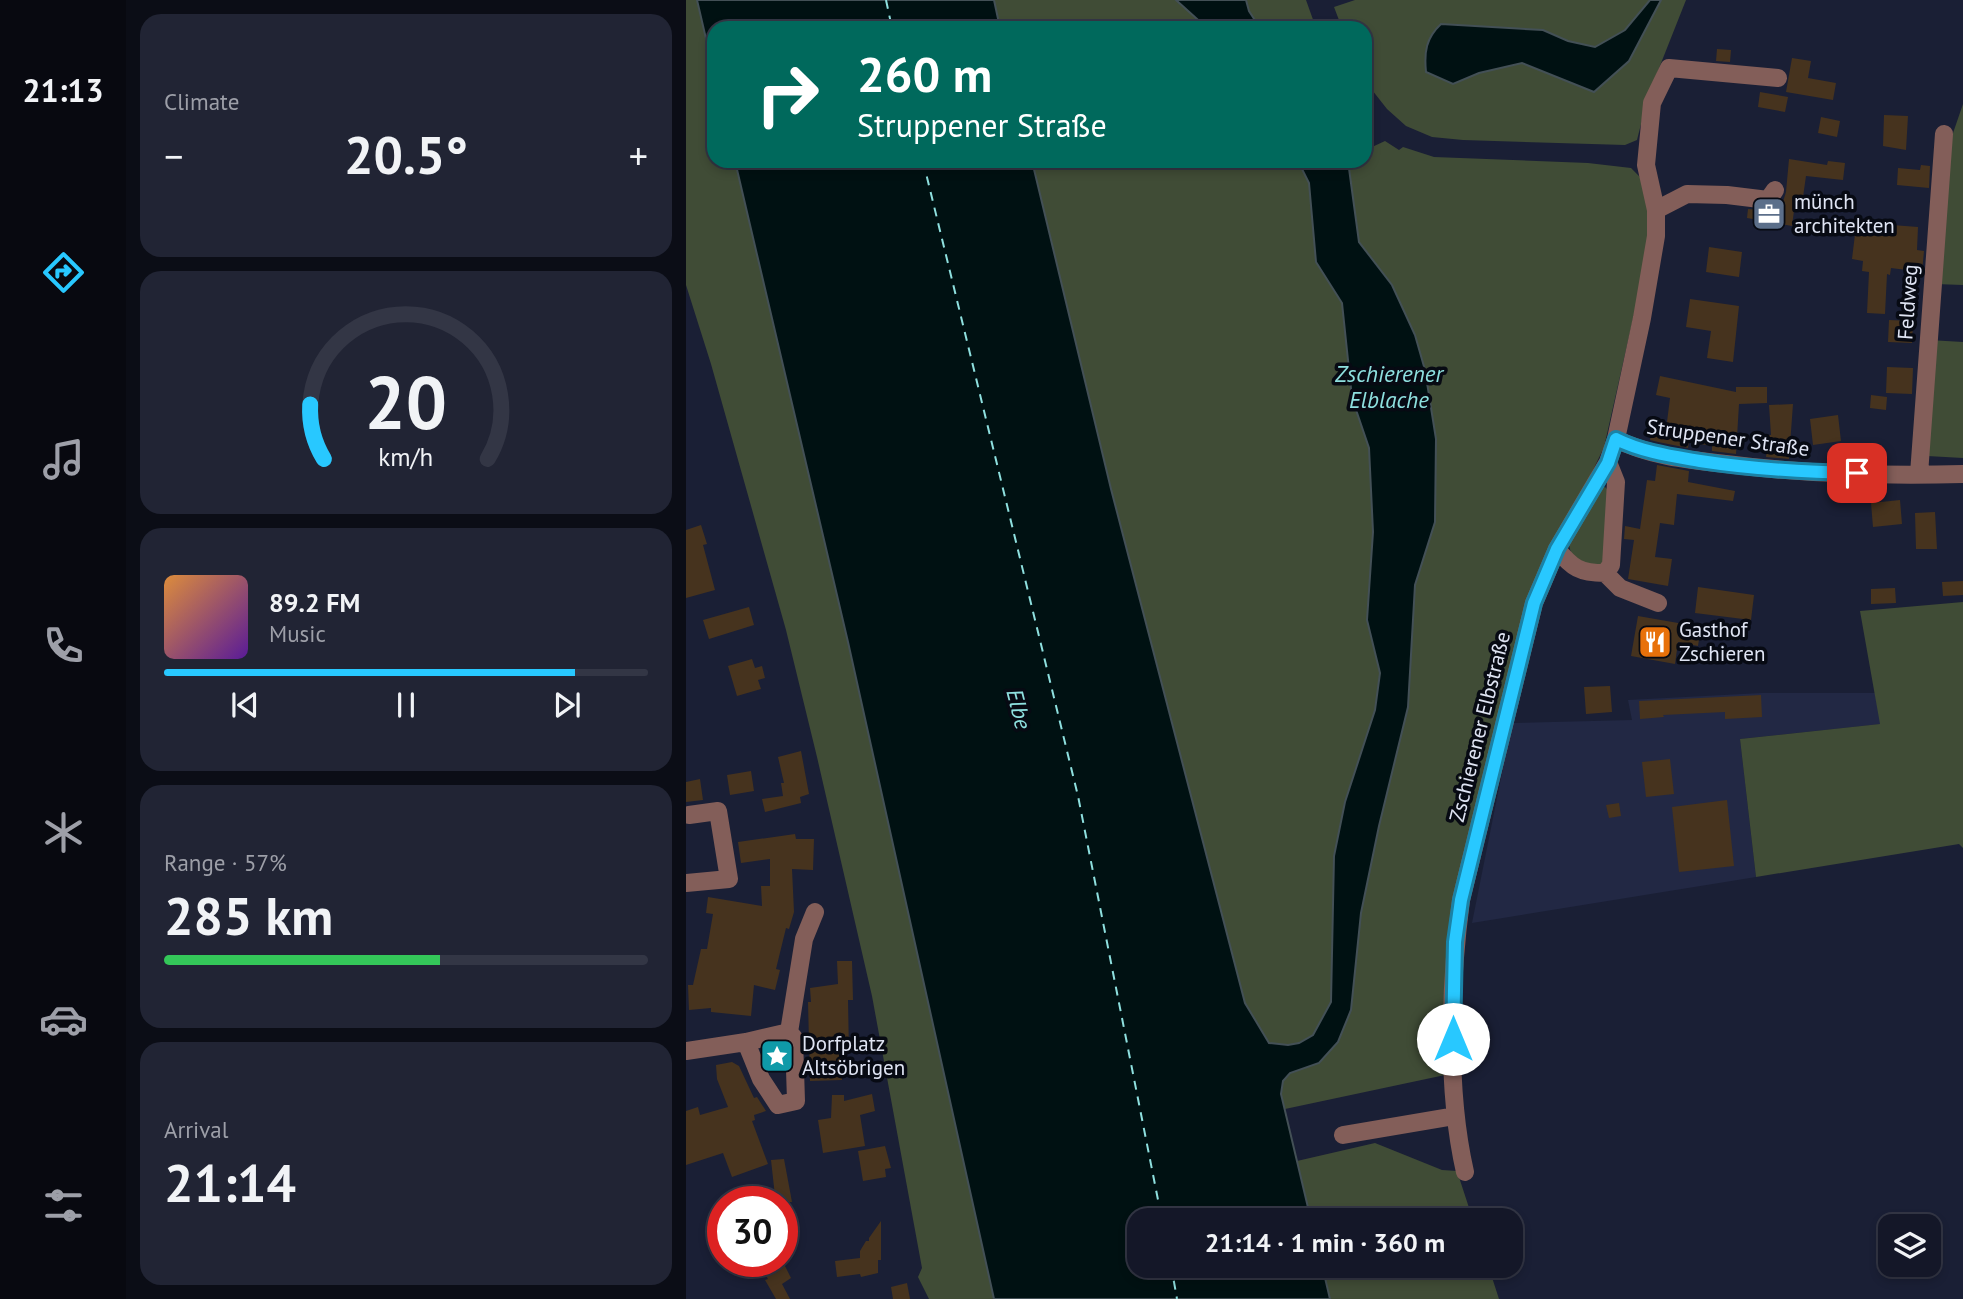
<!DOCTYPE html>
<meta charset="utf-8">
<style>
:root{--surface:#141728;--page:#212434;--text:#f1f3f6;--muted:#9d9fa8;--line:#333645;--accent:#28c8ff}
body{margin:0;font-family:"PT Sans",sans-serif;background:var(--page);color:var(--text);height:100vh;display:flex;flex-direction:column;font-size:26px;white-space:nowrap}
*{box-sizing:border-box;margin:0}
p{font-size:23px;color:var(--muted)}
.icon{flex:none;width:38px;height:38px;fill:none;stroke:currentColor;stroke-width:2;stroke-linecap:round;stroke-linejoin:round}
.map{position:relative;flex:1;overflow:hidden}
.panel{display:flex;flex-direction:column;gap:14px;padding:14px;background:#0b0d16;width:560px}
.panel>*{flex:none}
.banner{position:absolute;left:21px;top:21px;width:665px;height:147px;border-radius:21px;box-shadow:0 4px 10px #0003,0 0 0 2px var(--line);background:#00695c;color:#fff;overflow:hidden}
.buttons{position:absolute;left:1192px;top:1214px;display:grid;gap:14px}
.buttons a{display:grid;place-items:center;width:63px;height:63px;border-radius:14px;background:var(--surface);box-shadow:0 4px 10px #0003,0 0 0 2px var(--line);font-size:35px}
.speed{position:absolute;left:21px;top:1186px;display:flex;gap:14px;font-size:35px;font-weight:700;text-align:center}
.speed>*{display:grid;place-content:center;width:91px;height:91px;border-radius:50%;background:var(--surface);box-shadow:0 4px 10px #0003,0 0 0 2px var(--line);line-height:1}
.speed .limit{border:10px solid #d22;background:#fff;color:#111}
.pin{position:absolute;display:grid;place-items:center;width:60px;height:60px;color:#fff;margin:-30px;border-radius:14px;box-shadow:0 4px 10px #0006}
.me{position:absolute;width:77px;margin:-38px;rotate:0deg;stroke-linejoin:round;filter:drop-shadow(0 0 5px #0008)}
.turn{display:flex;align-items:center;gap:24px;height:147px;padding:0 35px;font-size:32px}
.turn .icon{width:91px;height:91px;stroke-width:2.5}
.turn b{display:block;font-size:49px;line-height:60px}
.big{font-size:52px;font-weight:700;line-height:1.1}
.panel .widget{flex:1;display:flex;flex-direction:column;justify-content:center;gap:10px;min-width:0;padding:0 24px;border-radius:21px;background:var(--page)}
.panel .dial{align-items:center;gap:0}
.dial svg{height:182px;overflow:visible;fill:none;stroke:var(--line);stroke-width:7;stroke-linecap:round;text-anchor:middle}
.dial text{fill:var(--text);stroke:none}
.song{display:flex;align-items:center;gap:21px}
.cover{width:84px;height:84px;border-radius:10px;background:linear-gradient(135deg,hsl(30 70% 55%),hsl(270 70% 35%))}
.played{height:7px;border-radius:4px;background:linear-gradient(90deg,var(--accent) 85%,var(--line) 85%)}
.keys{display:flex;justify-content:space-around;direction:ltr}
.heat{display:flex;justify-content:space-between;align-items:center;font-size:38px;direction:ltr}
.charge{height:10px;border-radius:5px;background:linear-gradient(90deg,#34c759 57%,var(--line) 0)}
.trip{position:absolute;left:441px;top:1208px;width:396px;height:70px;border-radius:21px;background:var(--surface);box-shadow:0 4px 10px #0003,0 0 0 2px var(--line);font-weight:700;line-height:70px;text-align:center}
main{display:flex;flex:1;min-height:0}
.dock{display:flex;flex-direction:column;width:126px;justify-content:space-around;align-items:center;background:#080910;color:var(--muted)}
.dock .icon{width:49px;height:49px}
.dock .active{color:var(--accent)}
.dock b{font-size:32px;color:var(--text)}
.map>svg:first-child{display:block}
.built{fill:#222844}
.green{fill:#404c36}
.water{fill:#001112;stroke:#435056;stroke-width:2}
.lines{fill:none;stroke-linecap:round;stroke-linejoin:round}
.ferry{stroke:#8ee0df;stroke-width:2;stroke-dasharray:9 7;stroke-linecap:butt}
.building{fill:#46331e}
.minor{stroke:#835e59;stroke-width:18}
.route-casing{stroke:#1a82a6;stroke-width:18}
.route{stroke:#28c8ff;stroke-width:12}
.labels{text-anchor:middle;stroke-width:7;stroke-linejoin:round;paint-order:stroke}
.poi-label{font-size:21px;fill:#dfe4f3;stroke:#070a13;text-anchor:start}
.street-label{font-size:21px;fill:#dfe4f3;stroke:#070a13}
.water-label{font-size:23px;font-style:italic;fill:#8ee0df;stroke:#070a13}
</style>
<main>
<nav class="dock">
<b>21:13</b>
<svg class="icon active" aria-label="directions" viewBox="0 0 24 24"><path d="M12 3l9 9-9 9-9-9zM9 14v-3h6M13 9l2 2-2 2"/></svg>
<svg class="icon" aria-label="music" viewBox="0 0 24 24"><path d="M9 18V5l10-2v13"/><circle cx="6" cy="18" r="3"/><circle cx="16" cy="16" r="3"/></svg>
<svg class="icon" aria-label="phone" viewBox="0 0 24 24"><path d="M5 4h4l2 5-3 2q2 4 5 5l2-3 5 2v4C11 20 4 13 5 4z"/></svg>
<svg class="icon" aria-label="climate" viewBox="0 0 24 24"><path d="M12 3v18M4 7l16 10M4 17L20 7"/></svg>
<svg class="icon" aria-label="car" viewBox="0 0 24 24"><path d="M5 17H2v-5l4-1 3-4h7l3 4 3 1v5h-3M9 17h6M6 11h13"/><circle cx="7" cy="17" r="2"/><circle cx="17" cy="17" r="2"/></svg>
<svg class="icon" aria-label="filters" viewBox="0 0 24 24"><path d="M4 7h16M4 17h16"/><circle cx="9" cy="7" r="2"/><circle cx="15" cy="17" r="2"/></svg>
</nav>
<section class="panel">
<div class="widget"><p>Climate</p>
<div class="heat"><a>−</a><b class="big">20.5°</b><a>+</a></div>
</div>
<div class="widget dial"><svg viewBox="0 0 100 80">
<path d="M14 69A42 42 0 1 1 86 69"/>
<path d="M14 69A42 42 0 0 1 8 45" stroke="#28c8ff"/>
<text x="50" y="56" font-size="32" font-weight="700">20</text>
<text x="50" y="72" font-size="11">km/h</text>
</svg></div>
<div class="widget">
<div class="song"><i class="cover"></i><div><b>89.2 FM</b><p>Music</p></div></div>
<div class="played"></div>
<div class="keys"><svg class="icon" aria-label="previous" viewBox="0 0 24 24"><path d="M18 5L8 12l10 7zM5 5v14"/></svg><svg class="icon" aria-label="pause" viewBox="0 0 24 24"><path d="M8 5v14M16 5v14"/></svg><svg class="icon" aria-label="next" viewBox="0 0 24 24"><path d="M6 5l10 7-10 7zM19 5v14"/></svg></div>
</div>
<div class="widget"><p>Range · 57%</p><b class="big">285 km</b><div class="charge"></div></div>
<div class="widget"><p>Arrival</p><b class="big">21:14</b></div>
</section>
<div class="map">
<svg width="1277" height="1299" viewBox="0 0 1277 1299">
<rect width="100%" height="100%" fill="#1a1f35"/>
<path class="built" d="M1076,693H1189L1195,724L1054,739L1070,877L786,923L826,723L946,720L942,700Z"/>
<path class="green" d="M0,0H11L28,73V161H49L162,642L308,1299H243L232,1277L236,1268L186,996L131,757L100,630L25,364L0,285Z
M308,0H490L521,28H314Z
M560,0H620L630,28H574L563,11Z
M669,0H1000L962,96L951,140L939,145L777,140L746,137L720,126L701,109L679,81V28H656L648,7Z
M1277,104V285L1249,284L1266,136Z
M679,141L686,147L699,141L713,150L717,147L748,157L902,163L945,168L957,180L965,218L954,288L918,447L889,508L851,576L770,899L759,1075L599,1109L595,1094L597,1081L604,1073L633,1063L652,1042L665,1010L675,913L693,826L725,622L729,585L749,522L706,286L673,242L662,161H679Z
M346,161H612L623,182L630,262L656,302L666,398L683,448L687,532L681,620L694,672L689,710L659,802L648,856L645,1002L627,1035L613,1043L602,1045L583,1044L559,1003L425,489Z
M1243,340L1277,342V458L1241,456Z
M919,487L924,492L918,564L908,568L886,557L883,545L914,488Z
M1277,602V848L1273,844L1070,877L1054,739L1194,724L1174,611Z
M689,1143L756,1170L771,1171L787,1220H625L611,1161Z
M636,1265H802L813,1299H644Z"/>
<path class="water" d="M11,0H308L314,28H28V73Z
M490,0H560L563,11L574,28H521Z
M964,0H975L943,61L908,92L836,63L793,73L767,84L740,72C738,52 740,38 755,24L857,30L882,41L909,47L939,30Z
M49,161H346L425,489L559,1003L583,1043L602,1045L613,1043L627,1035L645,1002L648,856L659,802L689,710L694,673L681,620L687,532L683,448L666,398L656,303L630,262L623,183L612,161H662L673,242L706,285L729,335L739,370L750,439L749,522L729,585L722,707L693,826L675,913L665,1010L652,1042L633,1063L604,1073L597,1081L595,1094L625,1220H453V1265H636L644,1299H308L162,642Z"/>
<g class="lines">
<path class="ferry" d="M200,0L206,28
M237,161L392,796L476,1220
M485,1265L491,1299"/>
</g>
<path class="building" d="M1031,49L1045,50L1044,62L1030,61Z
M1106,58L1125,61L1122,78L1150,83L1147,100L1100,92Z
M1074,92L1102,97L1099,112L1072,107Z
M1198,115L1222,116L1220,150L1197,146Z
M1135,117L1154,121L1151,137L1132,133Z
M1103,159L1141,165L1142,161L1159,163L1157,180L1120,176L1116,204L1109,203L1106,226L1061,218L1062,209L1081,211L1091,207L1095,208L1100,192Z
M1235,165L1244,166L1243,188L1211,185L1212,168L1234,170Z
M1206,225L1232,227L1231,250L1238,251L1236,272L1205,268L1204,275L1201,274L1199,314L1181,313L1183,272L1176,271L1177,261L1166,259L1170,226L1205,229Z
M1023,247L1056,252L1053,277L1020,272Z
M1004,299L1053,306L1047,362L1021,358L1025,331L1000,327Z
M1203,320L1227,321L1226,343L1202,342Z
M1201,367L1227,368L1226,394L1200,393Z
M974,376L1050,392V387H1081V403L1053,404L1050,454L1026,451V446L1003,442L1002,448L972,442L964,440L966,428L980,430L984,398L970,395Z
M1185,395L1201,397L1200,410L1184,408Z
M1107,404L1103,459L1080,457L1082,435H1085L1083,405Z
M1152,415L1155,441L1127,445L1124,419Z
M971,465L1003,471L1002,482L1049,491L1047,501L991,494L988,525L974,523L969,557L986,559L982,586L942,579L948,540L938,539L939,526L954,529L961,480L969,481Z
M1214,500L1216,524L1187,527L1185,503Z
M1249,512L1251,549H1230L1229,513Z
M15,525L21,544L17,545L29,590L0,598V530Z
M1277,581V595L1257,596L1256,582Z
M1012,587L1068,595L1065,620L1009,613Z
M1209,588L1210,603L1185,604V589Z
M63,607L68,625L23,639L17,620Z
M952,616L1015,627L1012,646L992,642L989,664L945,656Z
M66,659L69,668L76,666L79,678L72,680L75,689L51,696L42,666Z
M924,686L926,712L900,714L898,687Z
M1075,695L1076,717L1039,719V712L977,715L978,717L954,719L953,701Z
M115,751L123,794L114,797L115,803L79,812L76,799L97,796L95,783H98L92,757Z
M984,759L988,794L960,797L956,762Z
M65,771L68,791L44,795L41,775Z
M14,779L17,800L0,802V782Z
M1041,800L1048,866L993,872L986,807Z
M933,803L935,816L923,818L920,805Z
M109,834L110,839H128L127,870L106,869L108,912L103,929L100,928L90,969L94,970L89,990L68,985L65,1016L25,1012V1008L3,1010L2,985H7L15,949H21L27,914L20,913L22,897L76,906L75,886H84V859L55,863L52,842Z
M151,961H166L167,1000H162L163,1053H158L156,1080L124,1081L122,1002H125L124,988L152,984Z
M46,1062L53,1066L68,1098L71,1097L80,1111L68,1115L69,1120L66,1121L82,1164L46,1177L37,1153L0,1165V1111L12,1107L14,1115L42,1107L31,1079L30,1065Z
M186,1094L189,1111L174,1115L179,1146L137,1153L132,1120L145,1118L146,1095H158V1101Z
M199,1146L205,1168L199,1169L200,1177L177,1181L172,1151Z
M98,1159L106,1202H92L91,1196H89L85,1160Z
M195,1221V1260H192V1273L175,1277L174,1274L151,1277L149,1261L174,1258V1251L180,1241H183V1238Z
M98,1264L105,1278L96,1284L104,1299H90L79,1280L82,1279L79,1274Z
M221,1283L224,1299H207L205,1287Z"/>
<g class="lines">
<path class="minor" d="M970,210L1001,194L1041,195L1082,200L1089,190
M930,439C963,456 1003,460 1040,464C1118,474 1198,476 1277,474
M1233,474L1258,134
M871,549C886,568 894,573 919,573L925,565L930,482L922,462
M919,573L934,588L972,603
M0,883L43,879L32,811L3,815
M103,1032L60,1042L75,1079L92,1105L110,1101L108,1038L103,1032L118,939L129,912
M0,1051L60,1042
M657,1135L769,1116
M779,1172C760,1088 764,985 775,900L848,603L871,549L922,462L930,439L956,318L970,236V210L960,165L966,103L983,68L1092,78"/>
</g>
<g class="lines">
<defs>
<path id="route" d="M767,1039L769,942L775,900L848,603L871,549L922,463L930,439C956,452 985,456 1014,461C1066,469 1118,472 1171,473"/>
</defs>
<use href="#route" class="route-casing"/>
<use href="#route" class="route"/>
</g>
<defs>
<symbol id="office-square" viewBox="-11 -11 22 22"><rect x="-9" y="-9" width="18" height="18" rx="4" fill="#5c6f8a" stroke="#070a13"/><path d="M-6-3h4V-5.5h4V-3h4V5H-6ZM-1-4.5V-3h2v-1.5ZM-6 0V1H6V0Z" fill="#fff"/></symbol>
<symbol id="restaurant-square" viewBox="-11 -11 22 22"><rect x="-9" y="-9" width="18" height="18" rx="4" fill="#e8710a" stroke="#070a13"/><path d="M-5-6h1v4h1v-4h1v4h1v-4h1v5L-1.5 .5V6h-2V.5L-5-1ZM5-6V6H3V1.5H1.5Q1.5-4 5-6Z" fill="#fff"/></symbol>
<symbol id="sight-square" viewBox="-11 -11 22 22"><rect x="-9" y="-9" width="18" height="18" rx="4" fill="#0f9aa8" stroke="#070a13"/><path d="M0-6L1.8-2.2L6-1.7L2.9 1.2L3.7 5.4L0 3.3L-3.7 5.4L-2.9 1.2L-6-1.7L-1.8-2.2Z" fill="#fff"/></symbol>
</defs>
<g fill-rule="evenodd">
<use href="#office-square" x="1064" y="195" width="38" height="38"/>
<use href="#restaurant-square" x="950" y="623" width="38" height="38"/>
<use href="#sight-square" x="72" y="1037" width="38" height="38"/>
</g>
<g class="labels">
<g class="poi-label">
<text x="1108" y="209">münch<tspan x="1108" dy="24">architekten</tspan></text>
<text x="993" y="637">Gasthof<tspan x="993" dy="24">Zschieren</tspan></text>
<text x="116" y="1051">Dorfplatz<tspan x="116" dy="24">Altsöbrigen</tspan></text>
</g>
<g class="street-label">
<text transform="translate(1222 302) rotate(-86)" y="7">Feldweg</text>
<text transform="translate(1042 438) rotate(8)" y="7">Struppener Straße</text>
<text transform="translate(794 727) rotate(-76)" y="7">Zschierener Elbstraße</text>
</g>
<g class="water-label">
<text x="703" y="382">Zschierener<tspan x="703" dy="26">Elblache</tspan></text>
<text transform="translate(333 709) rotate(76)" y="8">Elbe</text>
</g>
</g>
</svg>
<div class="buttons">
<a><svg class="icon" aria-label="layers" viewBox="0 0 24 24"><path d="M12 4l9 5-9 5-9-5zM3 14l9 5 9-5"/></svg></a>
</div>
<div class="speed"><div class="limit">30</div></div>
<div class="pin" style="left:1171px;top:473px;background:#d93025"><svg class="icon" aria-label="arrive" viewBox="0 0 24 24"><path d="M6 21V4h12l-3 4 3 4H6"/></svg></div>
<svg class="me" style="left:767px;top:1039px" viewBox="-20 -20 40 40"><circle r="19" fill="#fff"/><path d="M0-13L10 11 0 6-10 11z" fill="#28c8ff"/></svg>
<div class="trip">21:14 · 1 min · 360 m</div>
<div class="banner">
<div class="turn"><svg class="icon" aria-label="right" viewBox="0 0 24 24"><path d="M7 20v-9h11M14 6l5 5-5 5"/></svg><div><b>260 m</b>Struppener Straße</div></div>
</div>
</div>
</main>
